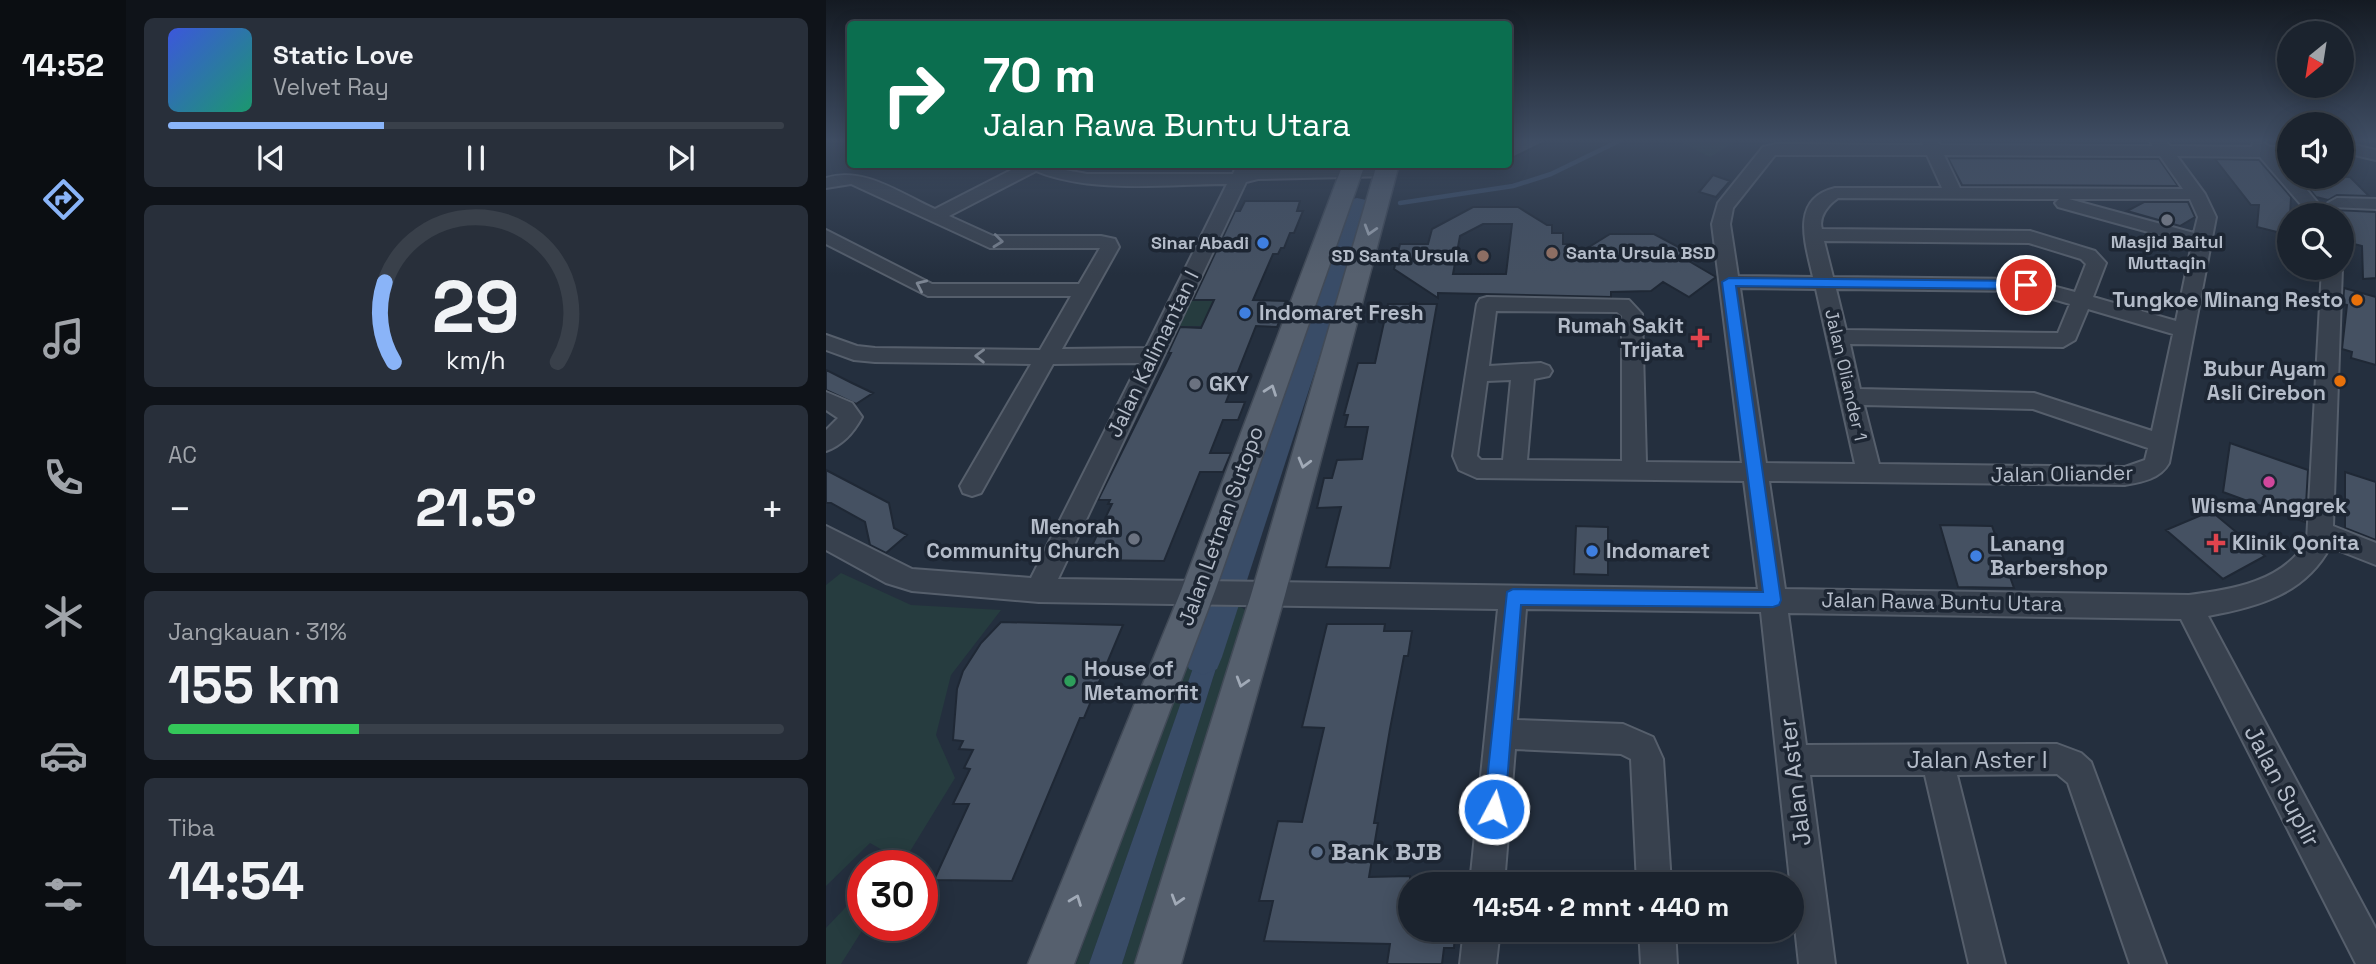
<!DOCTYPE html>
<html lang="id">
<meta charset="utf-8">
<style>
:root{--surface:#1b232e;--page:#282f3a;--text:#f1f3f6;--muted:#a0a4aa;--line:#39404a;--accent:#8ab4f8}
body{margin:0;font-family:"Space Grotesk",sans-serif;background:var(--page);color:var(--text);height:100vh;display:flex;flex-direction:column;font-size:26px;white-space:nowrap}
*{box-sizing:border-box;margin:0}
p{font-size:23px;color:var(--muted)}
.icon{flex:none;width:38px;height:38px;fill:none;stroke:currentColor;stroke-width:2;stroke-linecap:round;stroke-linejoin:round}
.map{position:relative;flex:1;overflow:hidden}
.drawer{display:flex;flex-direction:column;gap:18px;padding:18px;background:#0f1319;width:700px}
.drawer>*{flex:none}
.banner{position:absolute;left:21px;top:21px;width:665px;height:147px;border-radius:7px;box-shadow:0 4px 18px #0003,0 0 0 2px var(--line);background:#0b6e4f;color:#fff;overflow:hidden}
.needle{width:46px;rotate:210deg}
.controls{position:absolute;left:1451px;top:21px;display:grid;gap:14px}
.controls a{display:grid;place-items:center;width:77px;height:77px;border-radius:50%;background:var(--surface);box-shadow:0 4px 18px #0003,0 0 0 2px var(--line);font-size:35px}
.speed{position:absolute;left:21px;top:850px;display:flex;gap:14px;font-size:35px;font-weight:700;text-align:center}
.speed>*{display:grid;place-content:center;width:91px;height:91px;border-radius:50%;background:var(--surface);box-shadow:0 4px 18px #0003,0 0 0 2px var(--line);line-height:1}
.speed .limit{border:10px solid #d22;background:#fff;color:#111}
.pin{position:absolute;display:grid;place-items:center;width:60px;height:60px;color:#fff;margin:-30px;border:4px solid #fff;border-radius:50%;box-shadow:0 2px 7px #0007}
.me{position:absolute;width:77px;margin:-38px;rotate:6deg;stroke-linejoin:round;filter:drop-shadow(0 0 5px #0008)}
.turn{display:flex;align-items:center;gap:24px;height:147px;padding:0 21px;font-size:32px}
.turn .icon{width:91px;height:91px;stroke-width:2.5}
.turn b{display:block;font-size:49px;line-height:60px}
.big{font-size:52px;font-weight:700;line-height:1.1}
.drawer .widget{flex:1;display:flex;flex-direction:column;justify-content:center;gap:10px;min-width:0;padding:0 24px;border-radius:10px;background:var(--page)}
.drawer .dial{align-items:center;gap:0}
.dial svg{height:182px;overflow:visible;fill:none;stroke:var(--line);stroke-width:7;stroke-linecap:round;text-anchor:middle}
.dial text{fill:var(--text);stroke:none}
.song{display:flex;align-items:center;gap:21px}
.cover{width:84px;height:84px;border-radius:10px;background:linear-gradient(135deg,hsl(230 70% 55%),hsl(160 70% 35%))}
.played{height:7px;border-radius:4px;background:linear-gradient(90deg,var(--accent) 35%,var(--line) 35%)}
.keys{display:flex;justify-content:space-around;direction:ltr}
.heat{display:flex;justify-content:space-between;align-items:center;font-size:38px;direction:ltr}
.charge{height:10px;border-radius:5px;background:linear-gradient(90deg,#34c759 31%,var(--line) 0)}
.trip{position:absolute;left:572px;top:872px;width:406px;height:70px;border-radius:35px;background:var(--surface);box-shadow:0 4px 18px #0003,0 0 0 2px var(--line);font-weight:700;line-height:70px;text-align:center}
main{display:flex;flex:1;min-height:0}
.tab-bar{display:flex;flex-direction:column;width:126px;justify-content:space-around;align-items:center;background:#0b0e12;color:var(--muted)}
.tab-bar .icon{width:49px;height:49px}
.tab-bar .on{color:var(--accent)}
.tab-bar b{font-size:32px;color:var(--text)}
.map>svg:first-child{display:block}
.green{fill:#263c3f}
.water{fill:#394c67}
.lines{fill:none;stroke-linecap:round;stroke-linejoin:round}
.stream{stroke:#394c67;stroke-width:4.5}
.river{fill:#394c67;fill-rule:evenodd}
.building{fill:#455162;stroke:#1f2835;stroke-width:2;fill-rule:evenodd}
.minor-casing{stroke:#565f6c;stroke-width:4}
.major-casing{stroke:#414a57;stroke-width:3}
.minor{fill:#38414e;fill-rule:evenodd}
.major{fill:#56606e;fill-rule:evenodd}
.oneway{stroke:#a1aab7}
.oneway2{stroke:#7c8592}
.route{fill:#1a73e8;stroke:#114b97;stroke-width:2}
.worship-dot{fill:#6b7280;stroke:#1d2633;stroke-width:2.5}
.shop-dot{fill:#3f7fe0;stroke:#1d2633;stroke-width:2.5}
.education-dot{fill:#8d6e63;stroke:#1d2633;stroke-width:2.5}
.food-dot{fill:#e8710a;stroke:#1d2633;stroke-width:2.5}
.health-dot{fill:#e0444e;stroke:#1d2633;stroke-width:2.5}
.hotel-dot{fill:#d1479c;stroke:#1d2633;stroke-width:2.5}
.leisure-dot{fill:#2e9e5b;stroke:#1d2633;stroke-width:2.5}
.service-dot{fill:#5c6f8a;stroke:#1d2633;stroke-width:2.5}
.labels{text-anchor:middle;stroke-width:7;stroke-linejoin:round;paint-order:stroke}
.far-poi-label{font-size:18px;font-weight:bold;fill:#b4bcc9;stroke:#1d2633;text-anchor:end}
.far-street-label{font-size:18px;fill:#b4bcc9;stroke:#1d2633}
.poi-label{font-size:21px;font-weight:bold;fill:#b4bcc9;stroke:#1d2633;text-anchor:start}
.street-label{font-size:21px;fill:#b4bcc9;stroke:#1d2633}
.near-street-label{font-size:24px;fill:#b4bcc9;stroke:#1d2633}
.near-poi-label{font-size:24px;font-weight:bold;fill:#b4bcc9;stroke:#1d2633;text-anchor:start}
</style>
<main>
<nav class="tab-bar">
<b>14:52</b>
<svg class="icon on" aria-label="directions" viewBox="0 0 24 24"><path d="M12 3l9 9-9 9-9-9zM9 14v-3h6M13 9l2 2-2 2"/></svg>
<svg class="icon" aria-label="music" viewBox="0 0 24 24"><path d="M9 18V5l10-2v13"/><circle cx="6" cy="18" r="3"/><circle cx="16" cy="16" r="3"/></svg>
<svg class="icon" aria-label="phone" viewBox="0 0 24 24"><path d="M5 4h4l2 5-3 2q2 4 5 5l2-3 5 2v4C11 20 4 13 5 4z"/></svg>
<svg class="icon" aria-label="climate" viewBox="0 0 24 24"><path d="M12 3v18M4 7l16 10M4 17L20 7"/></svg>
<svg class="icon" aria-label="car" viewBox="0 0 24 24"><path d="M5 17H2v-5l4-1 3-4h7l3 4 3 1v5h-3M9 17h6M6 11h13"/><circle cx="7" cy="17" r="2"/><circle cx="17" cy="17" r="2"/></svg>
<svg class="icon" aria-label="filters" viewBox="0 0 24 24"><path d="M4 7h16M4 17h16"/><circle cx="9" cy="7" r="2"/><circle cx="15" cy="17" r="2"/></svg>
</nav>
<section class="drawer">
<div class="widget">
<div class="song"><i class="cover"></i><div><b>Static Love</b><p>Velvet Ray</p></div></div>
<div class="played"></div>
<div class="keys"><svg class="icon" aria-label="previous" viewBox="0 0 24 24"><path d="M18 5L8 12l10 7zM5 5v14"/></svg><svg class="icon" aria-label="pause" viewBox="0 0 24 24"><path d="M8 5v14M16 5v14"/></svg><svg class="icon" aria-label="next" viewBox="0 0 24 24"><path d="M6 5l10 7-10 7zM19 5v14"/></svg></div>
</div>
<div class="widget dial"><svg viewBox="0 0 100 80">
<path d="M14 69A42 42 0 1 1 86 69"/>
<path d="M14 69A42 42 0 0 1 10 34" stroke="#8ab4f8"/>
<text x="50" y="56" font-size="32" font-weight="700">29</text>
<text x="50" y="72" font-size="11">km/h</text>
</svg></div>
<div class="widget"><p>AC</p>
<div class="heat"><a>−</a><b class="big">21.5°</b><a>+</a></div>
</div>
<div class="widget"><p>Jangkauan · 31%</p><b class="big">155 km</b><div class="charge"></div></div>
<div class="widget"><p>Tiba</p><b class="big">14:54</b></div>
</section>
<div class="map">
<svg width="1550" height="964" viewBox="0 0 1550 964">
<rect width="100%" height="100%" fill="#242f3e"/>
<path class="green" d="M863,140H912L884,157L857,143Z
M363,300H388L375,326H351Z
M15,573L85,605L175,610L125,675L110,735L129,778L75,866H58L67,856L44,843L0,886V585Z
M388,603C403,603 413,603 424,614L314,964H296L407,615H386L263,964H250L376,610Z
M37,889L39,926L15,964H0V928Z"/>
<path class="water" d="M386,614L407,615L296,964H263Z"/>
<g class="lines">
<path class="stream" d="M574,203L687,186L725,174L795,140"/>
<path class="river" d="M531,198L540,200L543,205L396,657L391,669L377,675L363,669L358,657L519,205L522,200Z"/>
</g>
<path class="building" d="M682,140H723L682,160Z
M1114,140H1320L1322,143L1115,142Z
M1122,158L1333,159L1352,186L1136,185Z
M1389,159L1433,160L1465,197L1463,235L1431,227L1433,205H1425Z
M887,175L904,181L890,197L873,192Z
M1473,177H1524L1543,196L1511,195L1502,200L1490,197Z
M419,201H474L471,211H477L468,233H464L458,248H455L452,254H447L427,300L461,301L451,327L430,326L400,402H419L412,420H397L384,453H405L397,472H374L338,561L259,560L286,504H282L284,500H272L345,353H342L354,327L375,328L388,300H367L409,211H414Z
M1318,202H1362L1369,217L1354,226L1301,211Z
M647,207H692L721,225H726V233H737V244H743L742,260L784,234H828L860,251L861,260L890,277L863,297L837,282L825,291L785,292V297L612,293V298L568,269L574,244H602L606,229ZM657,224H686L680,274H627L634,236Z
M1510,210L1550,212V278L1537,279L1536,246L1524,243L1522,223Z
M1518,288L1550,297V365L1525,358L1526,352L1516,349L1521,305L1517,304Z
M562,304H611L564,568L500,567L515,507L491,508L498,478H506L511,460L536,459L542,427H519L522,415H518L532,363H549Z
M0,370L26,383L47,393L30,404L0,390Z
M1404,443L1482,470L1479,522L1397,492Z
M0,470L63,503L68,528L81,535L60,553L44,545L39,522L5,503H0Z
M1519,472L1550,482V540L1519,528Z
M1385,511L1439,556L1397,579L1340,530Z
M1114,525L1166,526L1188,588L1132,587Z
M750,526L782,527V575L748,574Z
M175,622L297,625L258,718H254L186,881L108,880L143,804H127L144,769L138,768L147,750L133,749L137,741L127,740L131,689L137,671L155,643Z
M501,624H559L558,631H586L582,656H578L564,729L548,823H552L543,877L584,876V929L629,932L628,948H618L616,964H561L564,944L438,941L447,901H433L452,821L476,822L498,728L476,727Z"/>
<g class="lines">
<defs>
<path id="minor" d="M1095,140H1111L1114,145L1327,146L1323,140H1339L1344,146L1426,147L1427,141L1433,140L1444,147H1463V157H1452L1463,169V177H1470L1502,215H1484L1434,157L1351,156L1379,194L1390,217L1343,463C1334,479 1316,482 1299,485L943,481L959,589L1363,595C1407,589 1456,582 1481,541L1496,268H1516L1507,526L1550,543V565L1504,547C1479,594 1432,607 1382,616L1550,929V964H1530L1355,619L962,613L980,745L1231,744L1255,753L1265,762L1340,964H1304L1242,783L1231,774L1131,775L1179,964H1143L1099,775H984L1009,964H973L935,612L700,609L691,720L797,724L827,737L837,759L845,884H811L805,759L795,754L689,749L678,884H644L672,609L213,602L86,591L60,583L0,550V526L86,569L205,578L313,363L227,364L155,493L146,496L137,493L134,486L205,364L49,362L28,360L0,350V335L31,346L49,348L214,350L245,296H102L0,244V230L106,284H253L274,248H164L25,184L0,188V178C38,166 75,194 109,209L197,164H224L239,170L261,174H407L411,164H428L425,170L560,167L566,168L569,172L566,176L432,179L420,182L232,579L932,589L918,481L651,478L633,470L627,456L651,304L654,299L661,297L803,300L816,314L820,462L916,463L886,224L892,203L937,147L950,144L1097,145ZM949,155H1101L1116,188H1009C963,199 980,245 987,277L912,276L904,224L907,208ZM1118,155L1334,156L1357,189L1134,188ZM210,171C266,194 341,184 401,184L320,348L236,349L293,247L289,239L275,236H167L123,216ZM1012,198L1233,199L1229,203L1232,207L1366,244L1350,321L1267,297L1280,263L1269,251L1204,231L996,229C992,217 1002,205 1012,198ZM1243,199H1364L1372,217L1368,233ZM998,241L1203,243L1255,259L1260,264L1249,292L1200,279L1007,277ZM914,288L990,289L1029,464L940,463ZM1010,289L1199,291L1244,304L1232,333L1020,330ZM1262,309L1347,334L1326,431L1208,393L1034,389L1024,344L1237,347L1249,340ZM670,311L791,312L796,316V461L701,460L708,379L723,376L726,371L723,366L715,363L663,366ZM685,380L677,460H655L651,456L661,381ZM1038,405L1207,409L1322,448L1319,460L1299,467L1053,464Z
M1516,142L1550,150V160L1516,152Z
M1511,198L1550,199V209L1505,207L1502,203Z
M0,392L26,403L36,417C28,432 17,445 0,451V430L12,418L0,410Z
M638,929H674L670,964H634Z
M813,929H849L851,964H815Z"/>
<path id="major" d="M517,164H539L389,591L248,964H202L355,591Z
M551,164H573L459,595L355,964H309L425,595Z"/>
</defs>
<use href="#minor" class="minor-casing"/>
<use href="#major" class="major-casing"/>
<use href="#minor" class="minor"/>
<use href="#major" class="major"/>
</g>
<defs><path id="oneway-chevron" d="M-2-3.5L2.5 0L-2 3.5" fill="none" stroke-width="1.6" stroke-linecap="round" stroke-linejoin="round" transform="scale(1.75)"/></defs>
<g class="oneway">
<use href="#oneway-chevron" transform="translate(544 230) rotate(107)"/>
<use href="#oneway-chevron" transform="translate(445 390) rotate(-70)"/>
<use href="#oneway-chevron" transform="translate(478 463) rotate(105)"/>
<use href="#oneway-chevron" transform="translate(416 682) rotate(107)"/>
<use href="#oneway-chevron" transform="translate(250 900) rotate(-69)"/>
<use href="#oneway-chevron" transform="translate(351 900) rotate(107)"/>
</g>
<g class="oneway2">
<use href="#oneway-chevron" transform="translate(172 241) rotate(6)"/>
<use href="#oneway-chevron" transform="translate(95 285) rotate(-155)"/>
<use href="#oneway-chevron" transform="translate(154 356) rotate(-179)"/>
</g>
<linearGradient id="sky" x2="0" y2="1"><stop stop-color="#141a22"/><stop offset="0.51" stop-color="#3f4d63"/><stop offset="1" stop-color="#3f4d63" stop-opacity="0"/></linearGradient>
<rect width="1550" height="275" fill="url(#sky)"/>
<path class="route" d="M903,278L1200,281L1207,285L1200,289L910,286L955,600L953,605L947,607L695,605L679,809L676,816L668,819L661,816L658,809L681,592L687,589L937,592L896,282Z"/>
<g class="worship-dot">
<circle cx="1341" cy="220" r="7"/>
<circle cx="369" cy="384" r="7"/>
<circle cx="308" cy="539" r="7"/>
</g>
<g class="shop-dot">
<circle cx="437" cy="243" r="7"/>
<circle cx="419" cy="313" r="7"/>
<circle cx="766" cy="551" r="7"/>
<circle cx="1150" cy="556" r="7"/>
</g>
<g class="education-dot">
<circle cx="726" cy="253" r="7"/>
<circle cx="657" cy="256" r="7"/>
</g>
<g class="food-dot">
<circle cx="1531" cy="300" r="7"/>
<circle cx="1514" cy="381" r="7"/>
</g>
<g class="health-dot">
<path d="M870.5 327.5h7v7h7v7h-7v7h-7v-7h-7v-7h7z"/>
<path d="M1386.5 532.5h7v7h7v7h-7v7h-7v-7h-7v-7h7z"/>
</g>
<circle class="hotel-dot" cx="1443" cy="482" r="7"/>
<circle class="leisure-dot" cx="244" cy="681" r="7"/>
<circle class="service-dot" cx="491" cy="852" r="7"/>
<g class="labels">
<g class="far-poi-label">
<text x="1341" y="248" text-anchor="middle">Masjid Baitul<tspan x="1341" dy="21">Muttaqin</tspan></text>
<text x="423" y="249">Sinar Abadi</text>
<text x="740" y="259" text-anchor="start">Santa Ursula BSD</text>
<text x="643" y="262">SD Santa Ursula</text>
</g>
<g class="far-street-label">
<text transform="translate(1020 375) rotate(77)" y="6">Jalan Oliander 1</text>
</g>
<g class="poi-label">
<text x="1517" y="307" text-anchor="end">Tungkoe Minang Resto</text>
<text x="433" y="320">Indomaret Fresh</text>
<text x="858" y="333" text-anchor="end">Rumah Sakit<tspan x="858" dy="24">Trijata</tspan></text>
<text x="1500" y="376" text-anchor="end">Bubur Ayam<tspan x="1500" dy="24">Asli Cirebon</tspan></text>
<text x="383" y="391">GKY</text>
<text x="1443" y="513" text-anchor="middle">Wisma Anggrek</text>
<text x="294" y="534" text-anchor="end">Menorah<tspan x="294" dy="24">Community Church</tspan></text>
<text x="1406" y="550">Klinik Qonita</text>
<text x="1164" y="551">Lanang<tspan x="1164" dy="24">Barbershop</tspan></text>
<text x="780" y="558">Indomaret</text>
<text x="258" y="676">House of<tspan x="258" dy="24">Metamorfit</tspan></text>
</g>
<g class="street-label">
<text transform="translate(327 354) rotate(-64)" y="7">Jalan Kalimantan I</text>
<text transform="translate(1236 474) rotate(-1)" y="7">Jalan Oliander</text>
<text transform="translate(395 526) rotate(-70)" y="7">Jalan Letnan Sutopo</text>
<text transform="translate(1116 602) rotate(1)" y="7">Jalan Rawa Buntu Utara</text>
</g>
<g class="near-street-label">
<text x="1151" y="768">Jalan Aster I</text>
<text transform="translate(969 782) rotate(-97)" y="8">Jalan Aster</text>
<text transform="translate(1456 786) rotate(62)" y="8">Jalan Suplir</text>
</g>
<g class="near-poi-label">
<text x="505" y="860">Bank BJB</text>
</g>
</g>
</svg>
<div class="controls">
<a><svg class="needle" viewBox="-14 -14 28 28"><path d="M0-13l5 13h-10z" fill="#e53935"/><path d="M0 13l5-13h-10z" fill="#a0a4aa"/></svg></a>
<a><svg class="icon" aria-label="sound" viewBox="0 0 24 24"><path d="M4 9h4l5-4v14l-5-4H4zM17 9q2 3 0 6"/></svg></a>
<a><svg class="icon" aria-label="search" viewBox="0 0 24 24"><circle cx="10" cy="10" r="6"/><path d="M15 15l6 6"/></svg></a>
</div>
<div class="speed"><div class="limit">30</div></div>
<div class="pin" style="left:1200px;top:285px;background:#d93025"><svg class="icon" aria-label="arrive" viewBox="0 0 24 24"><path d="M6 21V4h12l-3 4 3 4H6"/></svg></div>
<svg class="me" style="left:668px;top:809px" viewBox="-20 -20 40 40"><circle r="17" fill="#1a73e8" stroke="#fff" stroke-width="3"/><path d="M0-11L8 9 0 5-8 9z" fill="#fff"/></svg>
<div class="trip">14:54 · 2 mnt · 440 m</div>
<div class="banner">
<div class="turn"><svg class="icon" aria-label="right" viewBox="0 0 24 24"><path d="M7 20v-9h11M14 6l5 5-5 5"/></svg><div><b>70 m</b>Jalan Rawa Buntu Utara</div></div>
</div>
</div>
</main>
